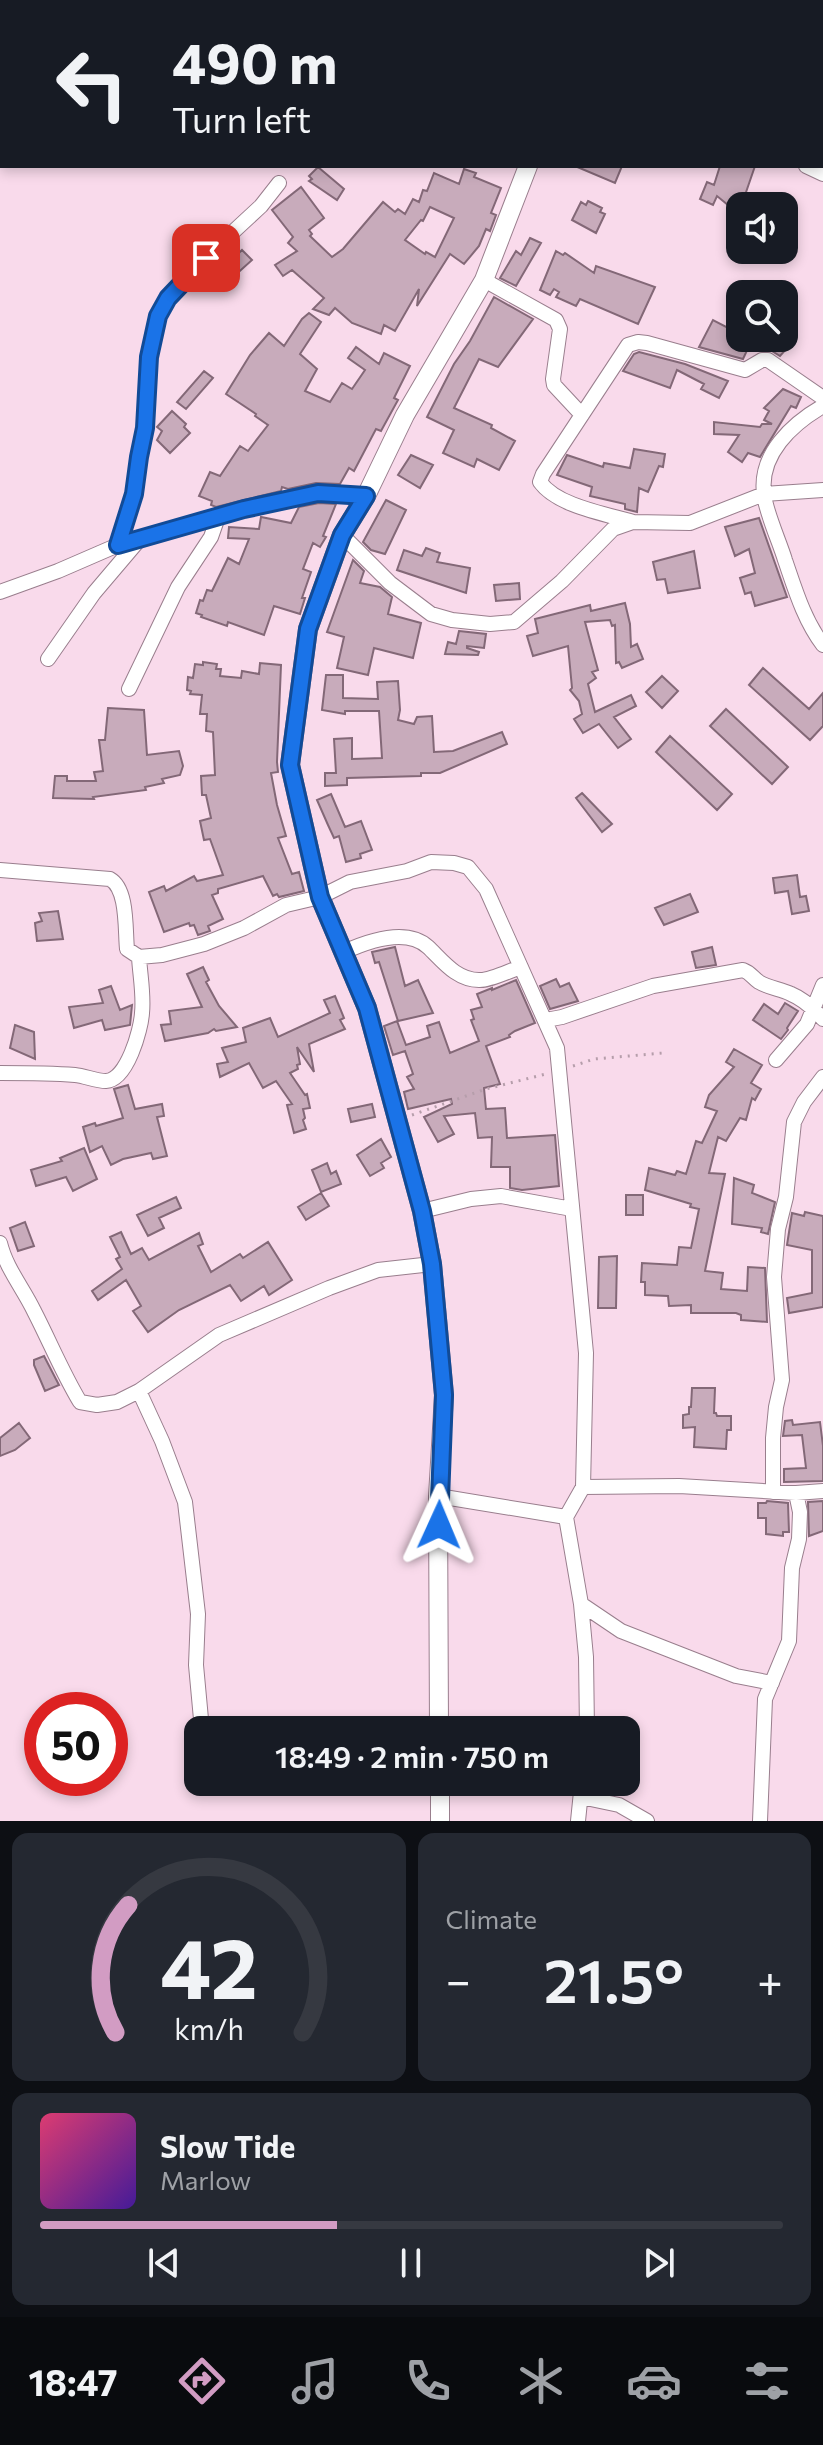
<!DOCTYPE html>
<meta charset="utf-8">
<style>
:root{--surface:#171b24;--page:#242831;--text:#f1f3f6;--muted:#9ea1a6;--line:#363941;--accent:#d29cc3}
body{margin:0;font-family:Commissioner,sans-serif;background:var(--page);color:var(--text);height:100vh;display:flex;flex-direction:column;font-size:30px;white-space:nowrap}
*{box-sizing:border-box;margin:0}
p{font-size:26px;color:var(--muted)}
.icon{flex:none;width:44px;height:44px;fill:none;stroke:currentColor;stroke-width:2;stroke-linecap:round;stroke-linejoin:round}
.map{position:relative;height:1821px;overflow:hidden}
.sheet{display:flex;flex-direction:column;gap:12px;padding:12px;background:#0d0f14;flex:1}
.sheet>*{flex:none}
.hud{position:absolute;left:0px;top:0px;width:824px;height:168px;box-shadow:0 4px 12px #0003;background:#171b24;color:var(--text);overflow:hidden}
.fabs{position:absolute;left:726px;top:192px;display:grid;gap:16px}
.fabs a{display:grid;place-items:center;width:72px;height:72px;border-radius:16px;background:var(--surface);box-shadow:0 4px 12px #0003;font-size:40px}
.speed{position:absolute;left:24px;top:1692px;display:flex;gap:16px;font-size:40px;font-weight:700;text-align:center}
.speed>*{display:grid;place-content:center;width:104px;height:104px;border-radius:50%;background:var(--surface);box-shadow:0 4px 12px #0003;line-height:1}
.speed .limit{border:12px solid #d22;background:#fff;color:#111}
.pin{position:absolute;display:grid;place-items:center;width:68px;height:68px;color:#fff;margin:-34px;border-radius:16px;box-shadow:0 4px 12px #0006}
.me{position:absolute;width:88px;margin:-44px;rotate:1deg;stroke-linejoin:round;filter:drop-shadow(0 0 6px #0008)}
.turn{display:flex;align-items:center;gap:28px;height:168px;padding:0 40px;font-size:36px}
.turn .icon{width:104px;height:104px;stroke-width:2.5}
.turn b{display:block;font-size:56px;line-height:68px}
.big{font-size:60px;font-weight:600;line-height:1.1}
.sheet .tile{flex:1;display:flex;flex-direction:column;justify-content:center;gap:12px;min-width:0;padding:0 28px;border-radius:16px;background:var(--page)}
.sheet .dial{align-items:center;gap:0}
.dial svg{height:208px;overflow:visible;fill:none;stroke:var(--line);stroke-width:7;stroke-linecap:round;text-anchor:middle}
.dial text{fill:var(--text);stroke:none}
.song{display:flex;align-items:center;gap:24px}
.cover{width:96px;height:96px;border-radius:12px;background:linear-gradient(135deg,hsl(340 70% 55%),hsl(260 70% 35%))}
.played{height:8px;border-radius:4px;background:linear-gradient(90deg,var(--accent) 40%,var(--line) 40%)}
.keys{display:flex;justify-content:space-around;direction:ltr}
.heat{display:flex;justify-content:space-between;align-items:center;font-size:44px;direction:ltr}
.sheet .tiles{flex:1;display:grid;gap:12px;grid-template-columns:1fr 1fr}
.tile:last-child{grid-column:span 2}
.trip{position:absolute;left:184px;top:1716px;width:456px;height:80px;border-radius:16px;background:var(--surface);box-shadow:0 4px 12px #0003;font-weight:600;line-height:80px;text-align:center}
.tab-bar{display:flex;height:128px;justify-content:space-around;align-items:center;background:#090b0e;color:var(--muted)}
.tab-bar .icon{width:56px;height:56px}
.tab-bar .on{color:var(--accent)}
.tab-bar b{font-size:36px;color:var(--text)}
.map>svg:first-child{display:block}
.building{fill:#c8abbb;stroke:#836877;stroke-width:2;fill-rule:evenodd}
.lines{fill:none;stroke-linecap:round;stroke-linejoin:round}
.minor-casing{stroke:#997e8d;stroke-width:16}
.major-casing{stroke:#997e8d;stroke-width:20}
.path{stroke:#b69eab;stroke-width:3;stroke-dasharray:2 6;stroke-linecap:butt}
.minor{stroke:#fff;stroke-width:14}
.major{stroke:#fff;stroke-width:18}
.route-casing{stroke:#114b97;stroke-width:20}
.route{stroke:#1a73e8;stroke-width:14}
</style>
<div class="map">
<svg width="823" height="1821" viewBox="0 0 823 1821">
<rect width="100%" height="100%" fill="#f9daeb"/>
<path class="building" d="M575,166H622L615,183Z
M720,166H755L744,198L735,195L728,205L717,196L713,205L700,199L707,182L714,185Z
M318,167L344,189L337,200L309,181L312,179L309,176Z
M464,169L476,173L474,177L501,188L491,213L496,215L490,231L486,229L479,246L464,264L450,254L417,306L419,289L395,331L384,325L381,334L352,323L335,308L329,315L313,309L324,298L292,270L283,276L275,265L297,251L288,243L293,237L272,210L301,187L324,218L309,230L312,234L310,236L332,257L343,249L383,202L395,212L398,209L405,214L413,199L419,202L423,190L427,191L434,173L459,184ZM430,207L454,218L435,257L426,252L425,254L405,240L421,220L423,221Z
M588,201L602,208L600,212L605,214L596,233L572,220L581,202L586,205Z
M530,238L541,243L516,286L500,278L516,251L521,255Z
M242,250L252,260L231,279L221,270Z
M556,251L563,255L565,253L594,273L596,266L655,287L638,324L580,299L576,306L556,297L559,292L554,289L550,295L540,290Z
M494,297L533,319L498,367L479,359L454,408L492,425L491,428L515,441L499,470L477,459L474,467L443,453L454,430L427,417L454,364L470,341Z
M309,313L321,322L300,354L317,369L305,391L330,402L342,383L352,389L365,370L348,358L356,347L379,364L384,353L410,366L394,398L398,400L381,431L376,429L354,471L349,468L340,484L316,483L288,489L282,487L281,491L216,507L211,505L212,501L199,496L210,472L220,476L240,446L248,451L268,425L255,416L256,414L226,394L250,355L269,333L284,346L302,319Z
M740,316V338L750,344L743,359L699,347L713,320L730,329Z
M770,338H796L780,356L764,346Z
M639,352L685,364L728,381L719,398L701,389L704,384L677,370L670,388L623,371L634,354Z
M204,371L213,378L186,409L177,402Z
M783,389L801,397L796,408L791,406L760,457L748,453L742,462L728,452L739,435L714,434V422L760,427L762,424H772L764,420L769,411L764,408Z
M172,411L186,424L184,427L190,433L170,453L157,440L162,431L157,427Z
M634,449L665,454L663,467L659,466L648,492L639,488L637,512L625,509V504L590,496L592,487L557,475L567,455L603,467L604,463L630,468Z
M411,455L433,465L420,488L398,475Z
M386,500L406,510L385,554L371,550L363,542Z
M319,503L336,504L323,536L326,537L320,547L313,543L303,569L311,572L302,598H305L300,614L274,606L264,635L228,622L227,626L201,617L202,615L196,613L200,600L203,601L207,590L212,591L228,558L239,564L249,539L228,538L229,527L259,529L261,517L291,523L299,507Z
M759,518L787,597L755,606L751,592L745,594L740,578L755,573L749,549L735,556L725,527Z
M426,548L440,553L437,562L470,568L466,593L397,570L404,550L422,556Z
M694,551L700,588L668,593L665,579L657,580L653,562Z
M353,560L364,571L360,583L380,587L392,597L388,614L421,623L413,658L374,648L368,675L337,668L344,637L327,632Z
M519,583L520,599L496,601L494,585Z
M625,603L630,624L631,647L637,644L643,659L622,668L619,662L616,663L615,625L612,626L610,620L585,622L598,670L592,672L596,678L588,684L595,712L631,695L636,706L614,717L631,739L618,748L599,724L583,733L574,719L582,714L579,701L570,690L572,688L568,646L533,656L527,636L538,633L535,619L590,605L591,611Z
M459,631L486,634L484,648L467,646V648L479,652L478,655L445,654L448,642L456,644Z
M203,662L217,664L216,669H221L220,676L241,678L242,671L259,674L260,663L281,665L277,762L278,772L271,773L277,805L286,836L278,838L292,874L299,872L304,891L279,897L277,894L273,896L263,876L218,889V893L212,895L223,919L208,926L210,931L198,935L194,925L190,926L189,923L164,932L149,892L164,886L166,891L194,876L197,881L223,875L210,839L204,840L200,821L211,818L206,795H202L201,776L215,775L213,732L206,731L207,714H200L202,695L190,694L191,691L187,690L188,677L193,678L195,664L203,665Z
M763,668L809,709L823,693V726L810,740L749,685Z
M326,675H343V698L378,699L377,682L398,681L400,710L398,720L414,724L417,717L432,716L434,752L453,751L502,732L507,744L440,773H421V776L347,778V785L325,786V773H336L334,739L352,738V759L382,758L379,711H345V714L322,710Z
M662,676L678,691L662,708L646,692Z
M108,708L144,710L147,755L179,751L183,766L180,775L162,779L164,783L145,787L146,790L93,797L94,799L53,798L55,776H67V781H96L94,772L103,771L99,740H105Z
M726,709L788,767L772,784L710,726Z
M670,736L732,794L717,810L656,752Z
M582,793L612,824L602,832L576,798Z
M331,794L345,827L361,821L372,850L360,854L361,858L346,862L339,836L334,838L328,825L317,800Z
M797,875L800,897L806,896L809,911L792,914L788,891L775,893L773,878Z
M690,894L698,912L664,925L655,908Z
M58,911L63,939L37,941L35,923L42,921L39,913Z
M395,947L405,986L418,980L433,1013L398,1021L379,962L375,963L372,952Z
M712,947L716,965L696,968L692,952Z
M203,967L209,980L206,982L219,1006L237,1027L216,1031L214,1029L208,1033L165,1041L161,1025L171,1024L169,1011L202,1007L187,974Z
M556,979L560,987L569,983L578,1001L550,1009L540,986Z
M516,980L535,1023L515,1031L509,1035L510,1037L486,1046L500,1084L484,1088L486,1109L505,1108L507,1138L555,1135L559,1186L522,1190L510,1188V1167H491L492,1137L478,1138L475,1113L444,1116L454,1134L438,1142L424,1117L452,1104L451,1099L408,1109L404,1092L414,1089L407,1077L413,1074L405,1051L393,1055L384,1026L397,1021L406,1045L430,1037L427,1026L439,1022L450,1053L479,1041L471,1020L474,1019L471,1010L482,1007L477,994L492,988V990Z
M111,986L120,1010L132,1005L130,1025L105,1030L102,1020L74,1028L69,1007L103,1003L99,990Z
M335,996L344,1018L340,1020L345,1029L309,1044L314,1072L297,1047L300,1064L297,1065L298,1069L290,1073L305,1095L307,1094L310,1108L303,1109L305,1118L303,1120L306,1129L294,1133L287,1105L292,1104L276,1081L263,1088L249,1063L220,1077L217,1064L228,1062L222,1048L246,1042L243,1028L270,1018L278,1037L330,1013L324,1000Z
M785,1003L798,1011L787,1028L788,1030L781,1039L753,1020L764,1004L778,1014Z
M15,1025L34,1032L35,1059L10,1048Z
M734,1049L762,1065L751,1083L761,1089L755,1100L752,1098L746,1120L740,1118L726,1141L718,1137L709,1173L725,1174L705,1271L723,1273L721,1289L747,1291L748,1267L765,1268L767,1322L741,1320V1315L736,1313H691V1305L669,1306L668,1296L645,1295V1282H641L642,1263L677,1265L679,1247L691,1248L699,1209L690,1207L691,1204L645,1190L649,1168L675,1175L677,1171L686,1174L696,1141L702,1143L717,1111L705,1107L709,1095L734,1067L726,1062Z
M128,1085L135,1109L162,1104L164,1116L157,1117L167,1156L153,1159L151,1153L123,1159L111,1165L102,1146L90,1152L83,1127L95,1123L96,1126L123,1118L114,1089Z
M372,1104L375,1117L351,1122L348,1109Z
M381,1139L391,1157L381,1163L384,1168L370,1176L357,1155Z
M84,1148L97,1179L73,1191L66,1177L36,1186L31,1170L62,1161L60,1158Z
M327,1163L331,1174L336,1171L341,1184L321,1192L312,1170Z
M734,1178L754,1185L752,1193L775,1202L768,1234L761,1232L762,1228L732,1224Z
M321,1193L329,1206L306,1220L298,1207Z
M626,1195H643V1215H626Z
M176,1197L181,1208L159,1218L164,1228L148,1236L137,1215Z
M805,1212L823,1216V1307L789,1313L787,1298L812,1293V1250L787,1245L792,1213L804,1216Z
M25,1222L34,1246L18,1251L10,1228Z
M121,1232L131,1254L142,1248L149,1260L199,1233L203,1244L198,1246L211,1272L240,1254L243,1258L268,1242L292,1280L269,1295L264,1286L241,1301L230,1285L179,1310L148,1332L133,1311L141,1306L126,1280L98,1300L92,1291L122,1269L116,1259L120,1257L110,1237Z
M617,1256L616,1308H598L599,1257Z
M44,1356L59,1385L45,1391L34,1365V1360Z
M692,1388H715L714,1413H716L717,1416H731V1430H727L726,1449L694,1447L695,1427L683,1428V1415L689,1414V1407H691Z
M792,1420L793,1425L820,1422L823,1446V1481L784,1482V1469L806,1468L802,1435L783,1436L785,1421Z
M19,1423L30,1438L15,1450L0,1456V1438Z
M767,1501L788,1503L789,1532H783V1536L766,1534V1518H758V1503H766Z
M823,1501V1531L809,1536L808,1502Z"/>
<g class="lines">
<defs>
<path id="minor" d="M814,2L815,0
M806,166L823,174
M484,280L556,320L560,329L553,379L554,385L582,415
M823,406C792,424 759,454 764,494C765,510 780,543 785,560C795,589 804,620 823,645
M633,522C606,514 557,506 540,482L543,474L628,345L638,342L647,343L745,370L762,360H768L823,398
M342,535L390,583L431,614L452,620L490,624L514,622L562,581L613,529L633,522L690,523L764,494L823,490
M118,545L134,494L145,428L149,357L158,316L168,298L193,269L261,206L279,183
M0,592L58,571L118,545L244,509L318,493L366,496
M48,659L94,593L139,540
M129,689L178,587L211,537L218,517
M0,870L110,879C128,889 125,930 127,949L139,957L162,955L204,944L244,928L286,905L320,897L350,882L407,871L431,862L454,863L468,867L486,889L557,1048L586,1353L583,1487L566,1517L581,1604L586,1657L587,1730
M344,952C366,942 406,927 428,947C442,960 456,980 479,980C489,981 511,970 521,967
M546,1020L562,1017L653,986L743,970C751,973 752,977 759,982C769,988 781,989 791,994C803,999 814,1009 823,1019
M776,1060L807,1024L823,985
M0,1073C25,1073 50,1073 75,1075C85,1076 96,1081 106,1081C127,1080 141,1030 142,1013C144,995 140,975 139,957
M422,1211L471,1199L501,1196L572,1209
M0,1243C6,1268 23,1288 34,1311C50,1342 62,1372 80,1402L97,1405L117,1402L139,1391L219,1335L329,1288L378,1270L432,1264
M139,1391L162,1441L185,1502L198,1614L196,1665L202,1730
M583,1487L679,1486L796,1493L823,1491
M773,1492V1438L776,1407L782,1380L774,1277L778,1229L786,1197L794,1122L804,1102L823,1077
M438,1496L566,1517
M581,1604L621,1631L736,1676L772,1683
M208,1782V1784
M581,1797L619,1805L647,1821
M578,1821L582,1782
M760,1821L765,1699L789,1641L792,1568L799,1539L800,1512L796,1493"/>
<path id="major" d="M550,2V0
M439,1730L438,1496L444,1395L432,1264L422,1211L367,1008L320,897L290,765L308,629L342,535L366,496L405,415L484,280L528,166
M440,1782V1821"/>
</defs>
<use href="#minor" class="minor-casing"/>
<use href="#major" class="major-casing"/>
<path class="path" d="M573,1066L594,1059L663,1053
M412,1115L486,1089L546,1074"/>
<use href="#minor" class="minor"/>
<use href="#major" class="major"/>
</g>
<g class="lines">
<defs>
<path id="route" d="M206,258L168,298L158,316L149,357L145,428L139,457L134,494L118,545L244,509L318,493L366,496L342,535L308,629L290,765L320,897L367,1008L422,1211L432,1264L444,1395L439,1525"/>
</defs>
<use href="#route" class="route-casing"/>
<use href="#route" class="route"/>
</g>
</svg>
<div class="fabs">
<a><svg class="icon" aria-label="sound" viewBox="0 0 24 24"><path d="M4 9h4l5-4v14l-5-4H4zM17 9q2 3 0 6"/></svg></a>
<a><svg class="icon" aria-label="search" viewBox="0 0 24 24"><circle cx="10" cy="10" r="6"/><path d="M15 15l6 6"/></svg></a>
</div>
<div class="speed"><div class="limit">50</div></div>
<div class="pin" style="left:206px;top:258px;background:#d93025"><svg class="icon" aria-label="arrive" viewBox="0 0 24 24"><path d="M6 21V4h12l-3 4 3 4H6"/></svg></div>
<svg class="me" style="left:439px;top:1525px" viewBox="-20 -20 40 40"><path d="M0-17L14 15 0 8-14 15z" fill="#1a73e8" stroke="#fff" stroke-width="4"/></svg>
<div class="trip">18:49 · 2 min · 750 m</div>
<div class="hud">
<div class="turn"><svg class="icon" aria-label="left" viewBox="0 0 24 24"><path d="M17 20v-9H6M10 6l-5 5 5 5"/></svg><div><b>490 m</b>Turn left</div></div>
</div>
</div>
<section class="sheet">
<div class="tiles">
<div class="tile dial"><svg viewBox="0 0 100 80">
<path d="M14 69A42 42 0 1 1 86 69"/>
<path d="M14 69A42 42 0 0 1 19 20" stroke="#d29cc3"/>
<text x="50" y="56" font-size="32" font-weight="700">42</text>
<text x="50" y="72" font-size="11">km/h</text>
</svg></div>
<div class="tile"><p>Climate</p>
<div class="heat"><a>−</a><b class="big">21.5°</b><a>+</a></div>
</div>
<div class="tile">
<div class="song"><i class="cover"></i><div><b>Slow Tide</b><p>Marlow</p></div></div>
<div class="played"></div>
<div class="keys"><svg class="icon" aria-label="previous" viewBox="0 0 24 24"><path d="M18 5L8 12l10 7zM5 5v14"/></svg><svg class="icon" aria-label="pause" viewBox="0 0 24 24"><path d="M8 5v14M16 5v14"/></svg><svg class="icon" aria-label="next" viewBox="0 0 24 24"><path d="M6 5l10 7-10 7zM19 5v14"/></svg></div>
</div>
</div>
</section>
<nav class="tab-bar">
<b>18:47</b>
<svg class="icon on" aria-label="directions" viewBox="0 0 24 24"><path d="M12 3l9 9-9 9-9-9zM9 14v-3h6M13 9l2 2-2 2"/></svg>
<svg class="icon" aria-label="music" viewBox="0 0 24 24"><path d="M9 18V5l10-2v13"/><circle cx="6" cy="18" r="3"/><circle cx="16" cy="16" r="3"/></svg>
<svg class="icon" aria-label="phone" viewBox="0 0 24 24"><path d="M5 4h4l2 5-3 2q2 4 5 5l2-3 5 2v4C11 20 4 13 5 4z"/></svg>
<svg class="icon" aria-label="climate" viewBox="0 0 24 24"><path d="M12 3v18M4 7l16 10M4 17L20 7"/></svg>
<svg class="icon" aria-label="car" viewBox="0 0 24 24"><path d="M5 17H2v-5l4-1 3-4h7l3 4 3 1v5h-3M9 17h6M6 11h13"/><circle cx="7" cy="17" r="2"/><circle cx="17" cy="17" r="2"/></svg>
<svg class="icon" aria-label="filters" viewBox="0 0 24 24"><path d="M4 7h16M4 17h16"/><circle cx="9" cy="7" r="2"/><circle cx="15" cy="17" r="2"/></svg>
</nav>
